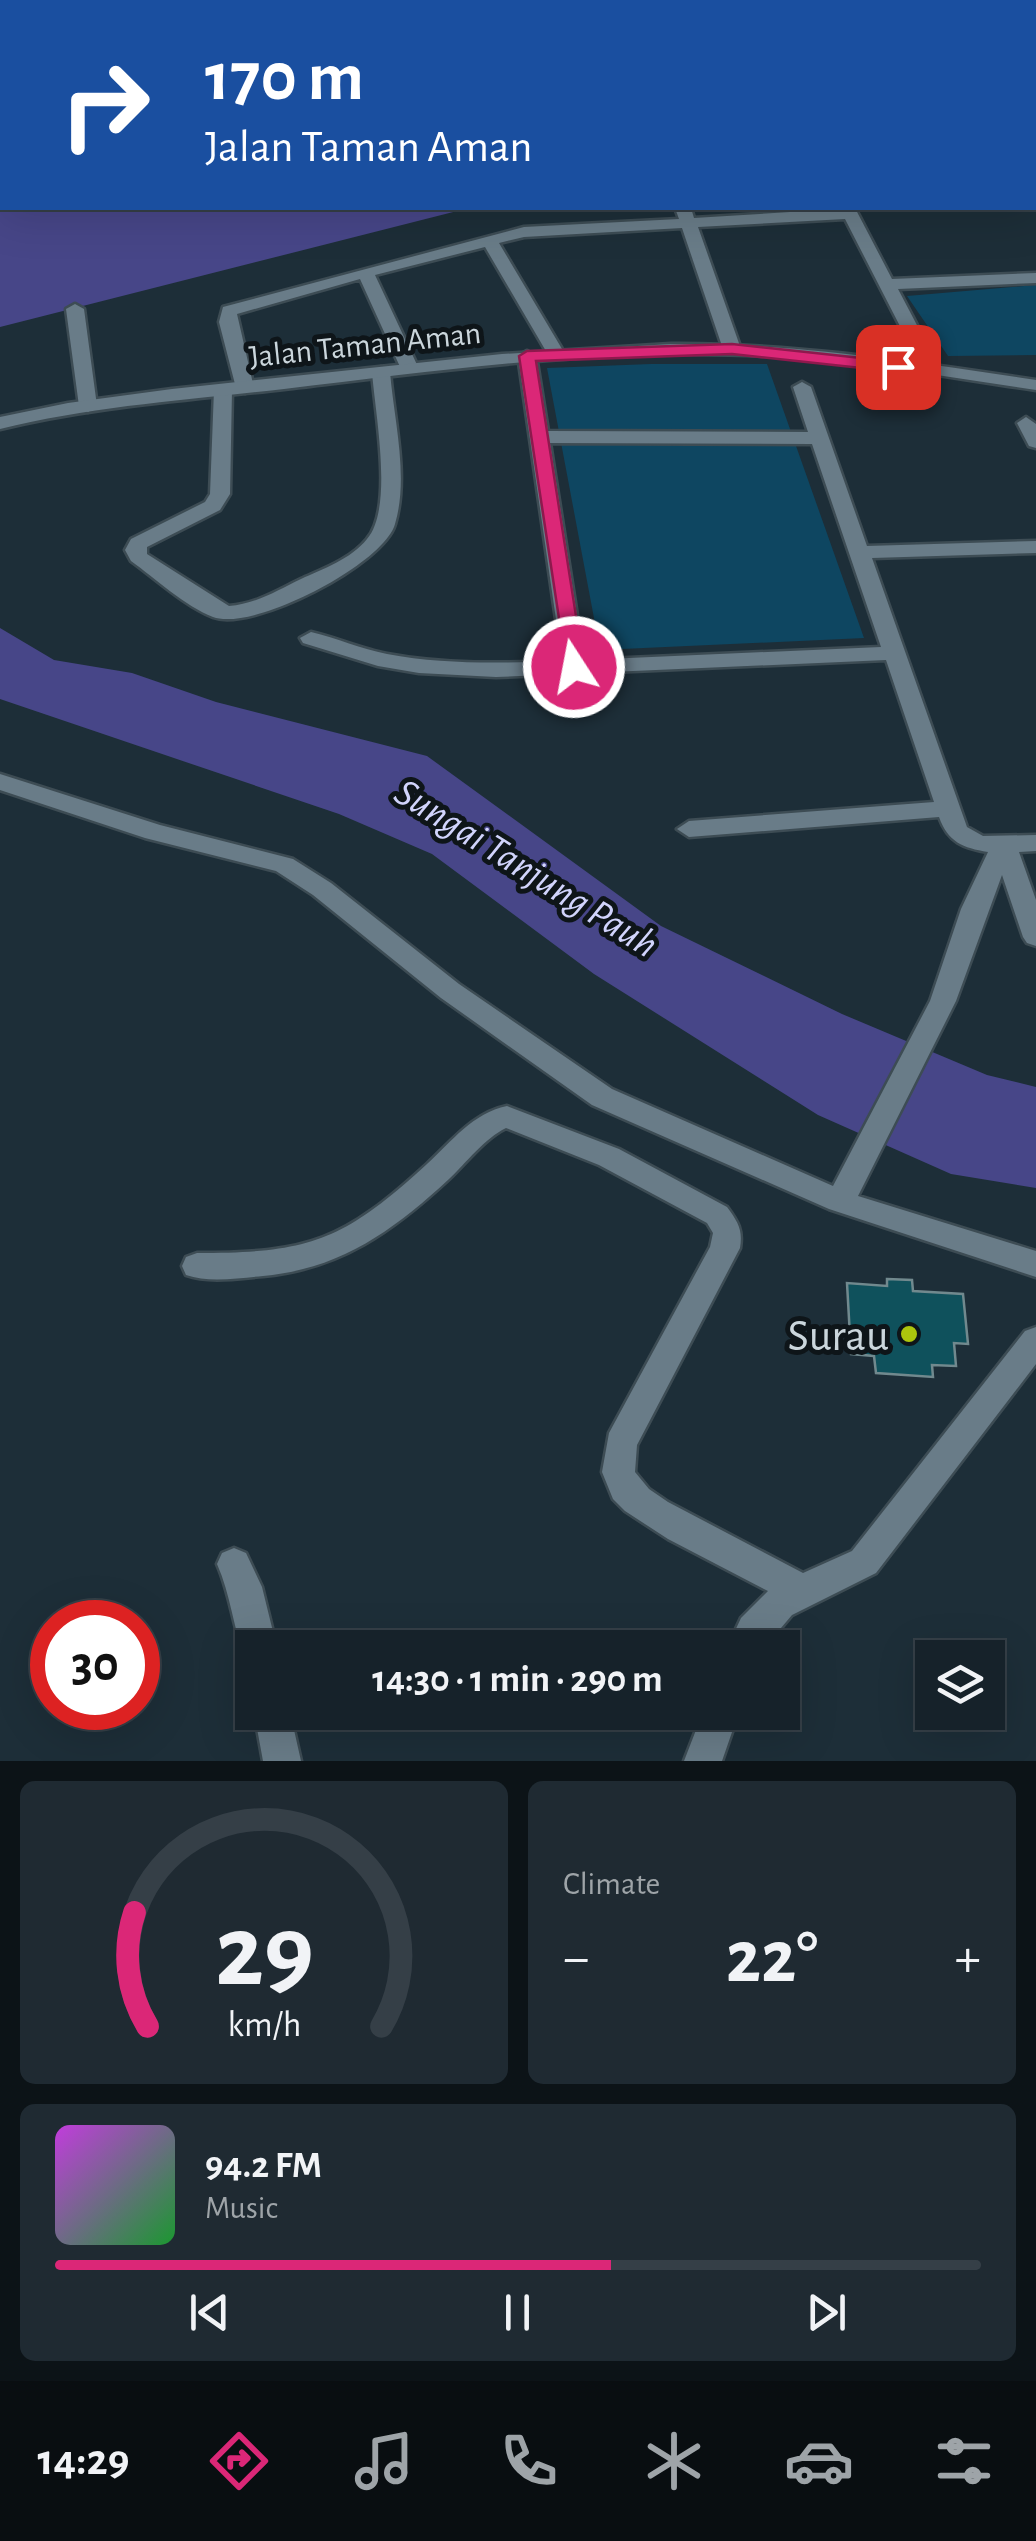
<!DOCTYPE html>
<meta charset="utf-8">
<style>
:root{--surface:#16222a;--page:#1f2a32;--text:#f1f3f6;--muted:#9ea4a8;--line:#353f47;--accent:#db2777}
body{margin:0;font-family:"Alegreya Sans",sans-serif;background:var(--page);color:var(--text);height:100vh;display:flex;flex-direction:column;font-size:38px;white-space:nowrap}
*{box-sizing:border-box;margin:0}
p{font-size:32px;color:var(--muted)}
.icon{flex:none;width:55px;height:55px;fill:none;stroke:currentColor;stroke-width:2;stroke-linecap:round;stroke-linejoin:round}
.map{position:relative;height:1761px;overflow:hidden}
.details{display:flex;flex-direction:column;gap:20px;padding:20px;background:#0c1317;flex:1}
.details>*{flex:none}
.guide{position:absolute;left:0px;top:0px;width:1038px;height:210px;box-shadow:0 10px 40px #0002,0 0 0 2px var(--line);background:#1a4fa0;color:#fff;overflow:hidden}
.controls{position:absolute;left:915px;top:1640px;display:grid;gap:20px}
.controls a{display:grid;place-items:center;width:90px;height:90px;border-radius:0px;background:var(--surface);box-shadow:0 10px 40px #0002,0 0 0 2px var(--line);font-size:50px}
.speed{position:absolute;left:30px;top:1600px;display:flex;gap:20px;font-size:50px;font-weight:700;text-align:center}
.speed>*{display:grid;place-content:center;width:130px;height:130px;border-radius:50%;background:var(--surface);box-shadow:0 10px 40px #0002,0 0 0 2px var(--line);line-height:1}
.speed .limit{border:15px solid #d22;background:#fff;color:#111}
.pin{position:absolute;display:grid;place-items:center;width:85px;height:85px;color:#fff;margin:-42px;border-radius:20px;box-shadow:0 5px 15px #0006}
.me{position:absolute;width:110px;margin:-55px;rotate:349deg;stroke-linejoin:round;filter:drop-shadow(0 0 8px #0008)}
.turn{display:flex;align-items:center;gap:35px;height:210px;padding:0 40px;font-size:45px}
.turn .icon{width:130px;height:130px;stroke-width:2.5}
.turn b{display:block;font-size:70px;line-height:85px}
.big{font-size:75px;font-weight:600;line-height:1.1}
.details .card{flex:1;display:flex;flex-direction:column;justify-content:center;gap:15px;min-width:0;padding:0 35px;border-radius:15px;background:var(--page)}
.details .dial{align-items:center;gap:0}
.dial svg{height:260px;overflow:visible;fill:none;stroke:var(--line);stroke-width:7;stroke-linecap:round;text-anchor:middle}
.dial text{fill:var(--text);stroke:none}
.song{display:flex;align-items:center;gap:30px}
.cover{width:120px;height:120px;border-radius:15px;background:linear-gradient(135deg,hsl(290 70% 55%),hsl(130 70% 35%))}
.played{height:10px;border-radius:5px;background:linear-gradient(90deg,var(--accent) 60%,var(--line) 60%)}
.keys{display:flex;justify-content:space-around;direction:ltr}
.heat{display:flex;justify-content:space-between;align-items:center;font-size:55px;direction:ltr}
.details .tiles{flex:1;display:grid;gap:20px;grid-template-columns:1fr 1fr}
.card:last-child{grid-column:span 2}
.trip{position:absolute;left:235px;top:1630px;width:565px;height:100px;border-radius:0px;background:var(--surface);box-shadow:0 10px 40px #0002,0 0 0 2px var(--line);font-weight:600;line-height:100px;text-align:center}
.tab-bar{display:flex;height:160px;justify-content:space-around;align-items:center;background:#090e11;color:var(--muted)}
.tab-bar .icon{width:70px;height:70px}
.tab-bar .active{color:var(--accent)}
.tab-bar b{font-size:45px;color:var(--text)}
.map>svg:first-child{display:block}
.built{fill:#233a47}
.green{fill:#0e4661}
.water{fill:#474688}
.building{fill:#0f515c;stroke:#71898e;stroke-width:2.5}
.lines{fill:none;stroke-linecap:round;stroke-linejoin:round}
.street-casing{stroke:#3d4c54;stroke-width:5}
.secondary-casing{stroke:#3d4c54;stroke-width:5}
.street{fill:#697c88;fill-rule:evenodd}
.secondary{fill:#697c88;fill-rule:evenodd}
.route{fill:#db2777;stroke:#8e194d;stroke-width:2.5}
.poi-dot{fill:#adc60d;stroke:#0e1519;stroke-width:4}
.labels{text-anchor:middle;stroke-width:10;stroke-linejoin:round;paint-order:stroke}
.far-street-label{font-size:32px;fill:#cbd6dc;stroke:#0e1519}
.water-label{font-size:40px;font-style:italic;fill:#d1d4fc;stroke:#0e1519}
.near-poi-label{font-size:45px;fill:#cbd6dc;stroke:#0e1519;text-anchor:end}
</style>
<div class="map">
<svg width="1036" height="1761" viewBox="0 0 1036 1761">
<rect width="100%" height="100%" fill="#1d2e38"/>
<path class="built" d="M458,0H1036V107L1035,2Z"/>
<path class="green" d="M1036,285V355L948,356L907,296Z
M651,364H767L864,638L600,650L547,368Z"/>
<path class="water" d="M0,0L462,2H2V208H469L0,327Z
M0,628L54,660L132,673L216,702L427,756L661,926L842,1014L987,1075L1036,1087V1188L951,1174L818,1115L594,974L432,854L339,814L0,699Z"/>
<path class="building" d="M887,1279L912,1280L913,1291L963,1294L968,1344L954,1343L956,1366L932,1365L933,1377L876,1373L874,1356L851,1354L847,1283L887,1286Z"/>
<g class="lines">
<defs>
<path id="street" d="M1035,109H1036V117H1035Z
M1035,149L1036,150V160L1035,159Z
M1035,191H1036V201H1035Z
M675,208H691L694,218L855,208L892,279L1036,273V283L898,289L941,371L932,376L923,371L845,219L698,227L741,349L732,354L723,349L682,228L524,237L499,243L565,354L562,358H550L485,247L375,275L419,369L416,373H404L401,369L360,279L237,314L254,388L245,393L236,388L219,322L223,307L524,227L679,219Z
M75,304L84,309L97,406L88,412L79,406L66,309Z
M527,351L536,356L548,431L808,432L793,387L802,382L811,387L867,546L1036,541V553L872,558L967,827L983,836L1036,835V851L1019,852L1036,900V946L1027,943L1023,937L1002,875L956,1001L858,1196L1036,1251V1277L829,1209L592,1105L441,998L313,895L276,871L145,838L0,790V774L160,825L293,859L331,883L459,984L612,1089L833,1186L930,1001L961,909L988,852C963,848 948,842 939,817L689,837L677,829L689,821L934,802L886,660L496,677L419,673L378,666L303,643L300,638L311,632C337,638 361,649 387,654C445,665 504,663 562,661L518,356ZM550,443L812,444L881,647L584,660Z
M381,367L390,372C394,420 409,477 395,524C384,564 253,632 213,617C185,606 156,579 131,561L125,550L131,539L205,502L210,494L214,390L223,385L232,390L230,494L220,510L147,547V554L229,606C256,604 278,590 301,579C323,569 351,559 367,539C394,508 375,412 372,372Z
M1026,417L1036,424V448L1029,446L1017,423Z
M507,1106L619,1149L727,1207C738,1222 743,1230 740,1248L637,1445L635,1472L649,1489L668,1502L803,1573L852,1551L1025,1331L1036,1327V1364L876,1573L792,1615L764,1648H727L741,1618L768,1591L668,1539L625,1511L613,1499L602,1472L609,1433L710,1247L713,1233L707,1223L599,1165L506,1128C485,1138 466,1163 449,1179C393,1231 340,1269 263,1276C239,1278 209,1283 186,1275L182,1266L186,1257L197,1253C310,1253 343,1241 427,1164C452,1141 473,1113 507,1106Z
M234,1548L246,1553L262,1587L277,1648H252V1663L246,1660C233,1629 231,1595 217,1564L222,1553Z
M254,1712H290L301,1761H263Z
M703,1712H739L722,1761H684Z"/>
<path id="secondary" d="M671,344C795,343 914,362 1036,380V390C946,377 857,360 766,356C606,347 443,370 284,389C189,400 94,406 0,429V417L68,403L172,389L502,354Z"/>
</defs>
<use href="#street" class="street-casing"/>
<use href="#secondary" class="secondary-casing"/>
<use href="#street" class="street"/>
<use href="#secondary" class="secondary"/>
</g>
<path class="route" d="M732,344L898,362L906,367L898,372L732,354L536,361L584,667L581,671H567L519,356L527,351Z"/>
<circle class="poi-dot" cx="909" cy="1334" r="10"/>
<g class="labels">
<g class="far-street-label">
<text transform="translate(365 344) rotate(-6)" y="11">Jalan Taman Aman</text>
</g>
<g class="water-label">
<text transform="translate(527 867) rotate(32)" y="14">Sungai Tanjung Pauh</text>
</g>
<g class="near-poi-label">
<text x="889" y="1350">Surau</text>
</g>
</g>
</svg>
<div class="controls">
<a><svg class="icon" aria-label="layers" viewBox="0 0 24 24"><path d="M12 4l9 5-9 5-9-5zM3 14l9 5 9-5"/></svg></a>
</div>
<div class="speed"><div class="limit">30</div></div>
<div class="pin" style="left:898px;top:367px;background:#d93025"><svg class="icon" aria-label="arrive" viewBox="0 0 24 24"><path d="M6 21V4h12l-3 4 3 4H6"/></svg></div>
<svg class="me" style="left:574px;top:667px" viewBox="-20 -20 40 40"><circle r="17" fill="#db2777" stroke="#fff" stroke-width="3"/><path d="M0-11L8 9 0 5-8 9z" fill="#fff"/></svg>
<div class="trip">14:30 · 1 min · 290 m</div>
<div class="guide">
<div class="turn"><svg class="icon" aria-label="right" viewBox="0 0 24 24"><path d="M7 20v-9h11M14 6l5 5-5 5"/></svg><div><b>170 m</b>Jalan Taman Aman</div></div>
</div>
</div>
<section class="details">
<div class="tiles">
<div class="card dial"><svg viewBox="0 0 100 80">
<path d="M14 69A42 42 0 1 1 86 69"/>
<path d="M14 69A42 42 0 0 1 10 34" stroke="#db2777"/>
<text x="50" y="56" font-size="32" font-weight="700">29</text>
<text x="50" y="72" font-size="11">km/h</text>
</svg></div>
<div class="card"><p>Climate</p>
<div class="heat"><a>−</a><b class="big">22°</b><a>+</a></div>
</div>
<div class="card">
<div class="song"><i class="cover"></i><div><b>94.2 FM</b><p>Music</p></div></div>
<div class="played"></div>
<div class="keys"><svg class="icon" aria-label="previous" viewBox="0 0 24 24"><path d="M18 5L8 12l10 7zM5 5v14"/></svg><svg class="icon" aria-label="pause" viewBox="0 0 24 24"><path d="M8 5v14M16 5v14"/></svg><svg class="icon" aria-label="next" viewBox="0 0 24 24"><path d="M6 5l10 7-10 7zM19 5v14"/></svg></div>
</div>
</div>
</section>
<nav class="tab-bar">
<b>14:29</b>
<svg class="icon active" aria-label="directions" viewBox="0 0 24 24"><path d="M12 3l9 9-9 9-9-9zM9 14v-3h6M13 9l2 2-2 2"/></svg>
<svg class="icon" aria-label="music" viewBox="0 0 24 24"><path d="M9 18V5l10-2v13"/><circle cx="6" cy="18" r="3"/><circle cx="16" cy="16" r="3"/></svg>
<svg class="icon" aria-label="phone" viewBox="0 0 24 24"><path d="M5 4h4l2 5-3 2q2 4 5 5l2-3 5 2v4C11 20 4 13 5 4z"/></svg>
<svg class="icon" aria-label="climate" viewBox="0 0 24 24"><path d="M12 3v18M4 7l16 10M4 17L20 7"/></svg>
<svg class="icon" aria-label="car" viewBox="0 0 24 24"><path d="M5 17H2v-5l4-1 3-4h7l3 4 3 1v5h-3M9 17h6M6 11h13"/><circle cx="7" cy="17" r="2"/><circle cx="17" cy="17" r="2"/></svg>
<svg class="icon" aria-label="filters" viewBox="0 0 24 24"><path d="M4 7h16M4 17h16"/><circle cx="9" cy="7" r="2"/><circle cx="15" cy="17" r="2"/></svg>
</nav>
